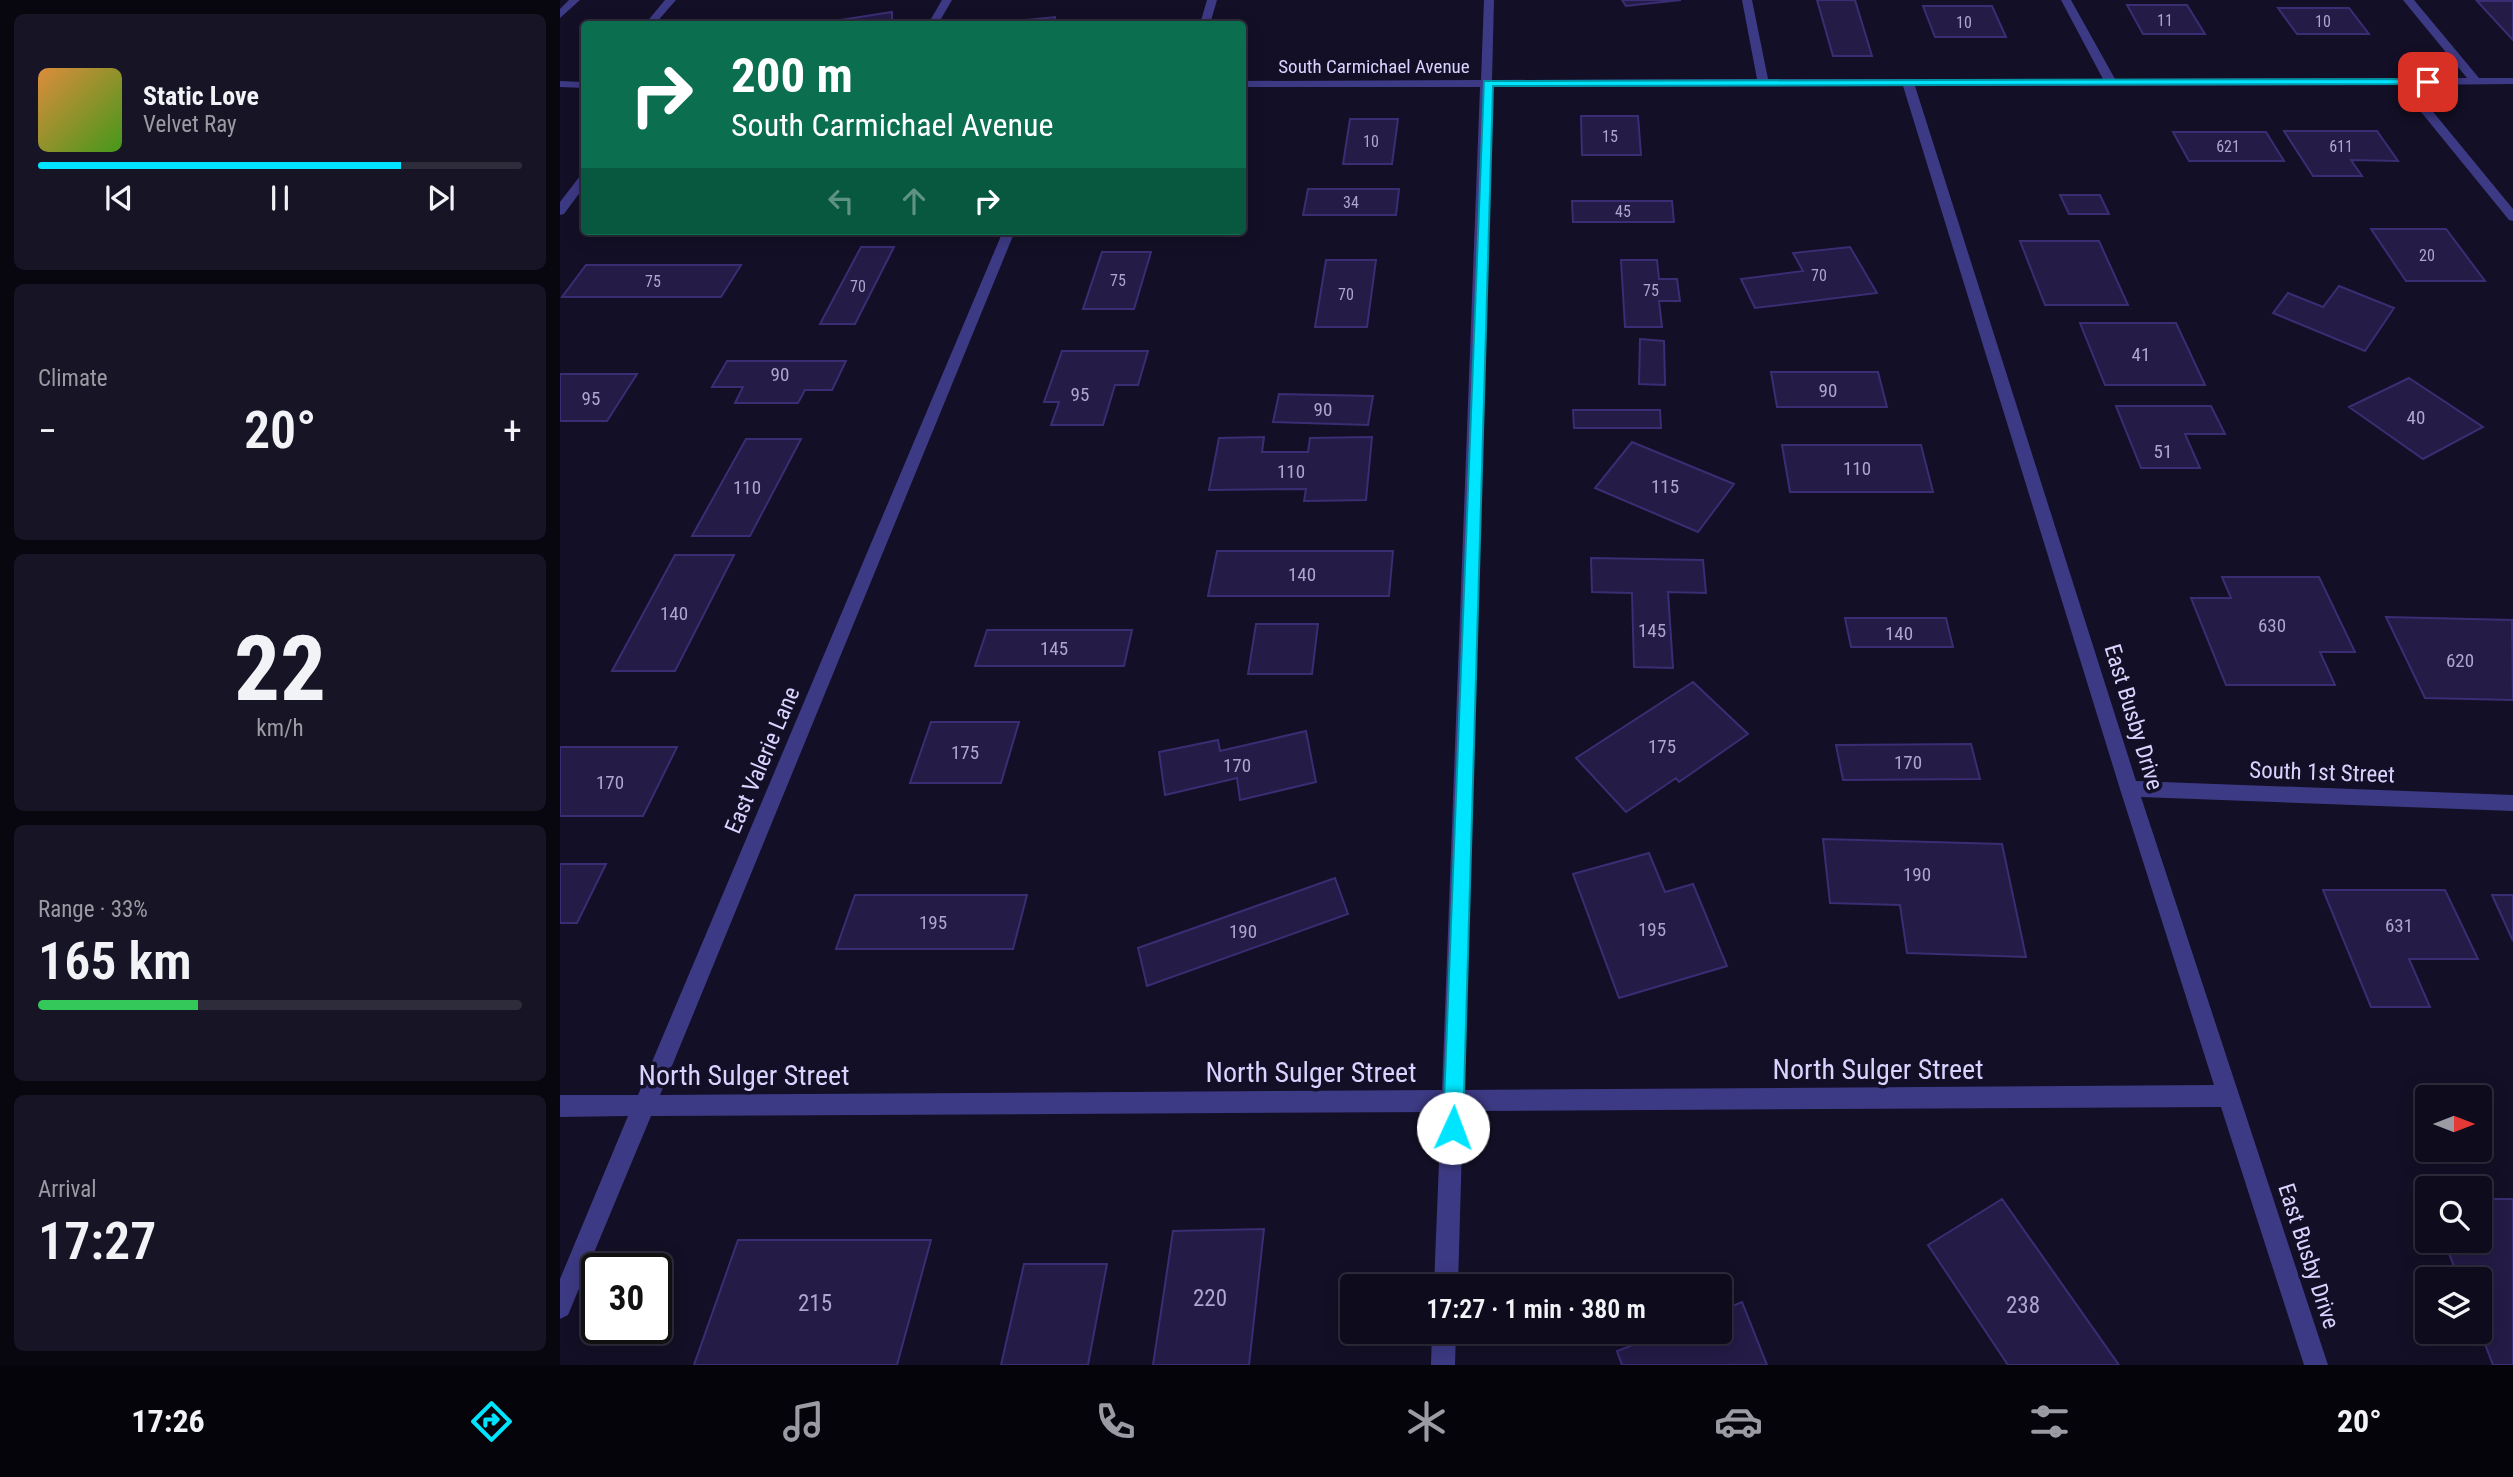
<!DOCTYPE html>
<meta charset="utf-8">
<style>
:root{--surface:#0e0b1c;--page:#171425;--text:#f1f3f6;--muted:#9b9ba3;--line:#2e2b3b;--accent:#00e5ff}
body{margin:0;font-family:"Roboto Condensed",sans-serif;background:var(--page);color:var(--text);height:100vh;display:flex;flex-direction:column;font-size:26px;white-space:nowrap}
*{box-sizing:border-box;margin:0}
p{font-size:23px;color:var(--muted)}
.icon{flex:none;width:38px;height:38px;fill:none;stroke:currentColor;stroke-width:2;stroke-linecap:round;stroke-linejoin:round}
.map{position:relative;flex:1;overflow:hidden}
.side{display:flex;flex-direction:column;gap:14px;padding:14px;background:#08060f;width:560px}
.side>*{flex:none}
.top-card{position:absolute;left:21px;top:21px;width:665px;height:214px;border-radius:7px;box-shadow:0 4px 18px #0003,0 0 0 2px var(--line);background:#0b6e4f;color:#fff;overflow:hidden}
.needle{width:46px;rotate:90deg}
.tools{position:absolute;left:1855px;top:1085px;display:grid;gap:14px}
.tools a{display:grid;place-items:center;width:77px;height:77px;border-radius:7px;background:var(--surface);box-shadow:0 4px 18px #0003,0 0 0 2px var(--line);font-size:35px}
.speed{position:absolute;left:21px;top:1253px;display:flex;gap:14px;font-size:35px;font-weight:700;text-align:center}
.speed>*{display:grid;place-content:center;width:91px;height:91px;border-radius:50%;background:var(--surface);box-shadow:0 4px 18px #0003,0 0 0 2px var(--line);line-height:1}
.speed .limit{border:4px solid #111;border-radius:10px;background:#fff;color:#111}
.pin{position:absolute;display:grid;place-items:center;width:60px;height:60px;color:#fff;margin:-30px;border-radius:14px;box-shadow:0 4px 10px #0006}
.me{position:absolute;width:77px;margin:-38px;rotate:2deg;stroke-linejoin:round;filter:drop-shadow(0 0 5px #0008)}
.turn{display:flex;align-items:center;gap:24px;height:147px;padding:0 35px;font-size:32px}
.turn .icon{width:91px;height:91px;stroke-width:2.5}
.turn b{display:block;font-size:49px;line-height:60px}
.lanes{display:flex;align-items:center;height:66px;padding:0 35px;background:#0003;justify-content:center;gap:35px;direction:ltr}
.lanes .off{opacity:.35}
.big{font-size:52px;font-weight:600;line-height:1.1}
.side .widget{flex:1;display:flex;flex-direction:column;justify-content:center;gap:10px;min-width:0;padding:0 24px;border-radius:10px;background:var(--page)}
.side .dial{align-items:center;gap:0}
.dial b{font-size:91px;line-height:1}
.song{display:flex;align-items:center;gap:21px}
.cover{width:84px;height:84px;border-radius:10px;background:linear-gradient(135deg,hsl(30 70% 55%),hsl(100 70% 35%))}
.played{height:7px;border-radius:4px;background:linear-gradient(90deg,var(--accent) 75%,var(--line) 75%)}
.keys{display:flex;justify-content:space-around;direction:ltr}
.heat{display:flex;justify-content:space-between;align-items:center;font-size:38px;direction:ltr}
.charge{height:10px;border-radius:5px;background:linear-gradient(90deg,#34c759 33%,var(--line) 0)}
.trip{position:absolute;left:780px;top:1274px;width:392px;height:70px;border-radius:7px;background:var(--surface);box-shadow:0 4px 18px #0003,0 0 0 2px var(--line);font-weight:600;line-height:70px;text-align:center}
.tabs{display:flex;height:112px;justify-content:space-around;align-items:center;background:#06040b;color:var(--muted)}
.tabs .icon{width:49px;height:49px}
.tabs .active{color:var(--accent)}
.tabs b{font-size:32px;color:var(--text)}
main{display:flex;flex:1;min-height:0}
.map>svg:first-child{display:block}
.building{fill:#241b47;stroke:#3b2d73;stroke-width:2}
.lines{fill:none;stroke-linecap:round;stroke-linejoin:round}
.service{fill:#3d3a85;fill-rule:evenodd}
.minor{fill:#3d3a85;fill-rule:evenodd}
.route{fill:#00e5ff;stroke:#0095a6;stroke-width:2}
.labels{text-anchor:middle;stroke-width:7;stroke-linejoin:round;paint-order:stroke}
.far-number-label{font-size:16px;fill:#aca6d1}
.far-street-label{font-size:19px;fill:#d9d4ff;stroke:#130f26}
.number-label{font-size:19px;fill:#aca6d1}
.street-label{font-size:23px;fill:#d9d4ff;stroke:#130f26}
.near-number-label{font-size:23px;fill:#aca6d1}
.near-street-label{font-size:28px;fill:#d9d4ff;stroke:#130f26}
</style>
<main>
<section class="side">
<div class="widget">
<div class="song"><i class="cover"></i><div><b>Static Love</b><p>Velvet Ray</p></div></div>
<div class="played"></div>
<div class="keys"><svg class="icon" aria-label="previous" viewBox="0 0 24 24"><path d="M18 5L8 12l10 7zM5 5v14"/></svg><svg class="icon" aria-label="pause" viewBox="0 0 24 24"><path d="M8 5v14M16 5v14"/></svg><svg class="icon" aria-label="next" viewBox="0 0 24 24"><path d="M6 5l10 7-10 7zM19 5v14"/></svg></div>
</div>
<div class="widget"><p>Climate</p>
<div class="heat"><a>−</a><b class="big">20°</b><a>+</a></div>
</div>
<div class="widget dial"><b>22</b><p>km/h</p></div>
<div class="widget"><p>Range · 33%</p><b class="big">165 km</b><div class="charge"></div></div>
<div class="widget"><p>Arrival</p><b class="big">17:27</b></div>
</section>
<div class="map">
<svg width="1953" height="1365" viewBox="0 0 1953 1365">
<rect width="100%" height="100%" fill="#130f26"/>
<path class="building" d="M1062,0H1121L1066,6Z
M1257,0H1295L1312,56H1273Z
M1917,1H1953V40Z
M1567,5H1627L1645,34H1583Z
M1363,6H1432L1446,37H1375Z
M1718,8H1789L1809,34H1737Z
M332,12V24H255Z
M495,17V24H427Z
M1021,116H1078L1081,155H1022Z
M790,119H838L832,164H783Z
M1724,131H1817L1838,161L1791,160L1802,176H1753Z
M1613,132H1706L1724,161H1629Z
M748,189H839L836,215H743Z
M1500,195H1540L1549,214H1509Z
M1012,201H1112L1114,222H1013Z
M1811,229H1886L1925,281H1846Z
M1460,241H1539L1568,305H1485Z
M301,247H334L295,324H260Z
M1290,247L1317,293L1195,308L1181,279L1243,271L1233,253Z
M542,252H591L574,309H523Z
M766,260H816L807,327H755Z
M1061,260H1097L1099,279H1117L1120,301H1099L1102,327H1065Z
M26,265H181L161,297H2Z
M1779,286L1834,308L1805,351L1713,313L1728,293L1763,307Z
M1520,323H1616L1645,385H1545Z
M1080,339L1104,341L1105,385L1079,384Z
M502,351H588L578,385H555L543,425H491L499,402H484Z
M167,361H286L272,390H245L238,403H175L183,387H152Z
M1211,372H1318L1327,407H1217Z
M0,374H77L47,421H0Z
M1849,378L1923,427L1863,459L1789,407Z
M719,394L813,396L808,425L713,422Z
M1556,406H1651L1665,434H1625L1640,468H1581Z
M1013,410H1100L1101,428H1014Z
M704,437L702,452H748L750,438L812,437L806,500L744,501L746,489L649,490L659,438Z
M186,439H241L190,536H132Z
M1072,442L1174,484L1138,532L1035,488Z
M1222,445H1361L1373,492H1230Z
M657,551H833L829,596H648Z
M115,555H174L115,671H52Z
M1031,558L1143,560L1146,593L1108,592L1113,668L1074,667L1072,593L1032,592Z
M1662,577H1759L1795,652H1760L1775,685H1666L1631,598H1671Z
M1826,617L1952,620L1953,700L1865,698Z
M1285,618H1386L1393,647H1291Z
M696,624H758L752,674H688Z
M427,630H572L564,666H415Z
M1133,682L1188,734L1119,782L1116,778L1066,812L1016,758Z
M371,722H459L441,783H350Z
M746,731L756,782L680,800L677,778L605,795L599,752L658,740L660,751Z
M1411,744L1420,779L1283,780L1276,745Z
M0,747H117L83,816H0Z
M1263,839L1442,844L1466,957L1347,953L1340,905L1270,903Z
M1089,853L1105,892L1133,884L1167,966L1059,998L1013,874Z
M0,864H46L17,923H0Z
M775,878L788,914L587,986L578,948Z
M1763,890H1885L1918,959H1849L1870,1007H1811Z
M295,895H467L453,949H276Z
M1932,895H1953V941Z
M1442,1199L1559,1365H1448L1368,1245Z
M1920,1199H1953V1365H1933L1920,1331V1279H1899L1884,1241H1920Z
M704,1229L689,1365H593L613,1231Z
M178,1240H371L337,1365H134Z
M464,1264H547L528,1365H441Z
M1182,1302L1207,1365H1062L1057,1351L1107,1332H1160V1311Z"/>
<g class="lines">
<path class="service" d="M9,0H20L0,18V9Z"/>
<path class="minor" d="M105,0H116L95,24H85Z
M382,0H392L378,24H368Z
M647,0H657L650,24H640Z
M924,0H934L932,80L1197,79L1182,0H1192L1208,79H1543L1501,0H1511L1555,79L1907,78L1843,0H1854L1919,78H1953V84L1851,85L1953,209V221L1949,220L1839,85L1355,86L1576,781L1953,795V811L1581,797L1768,1365H1744L1661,1107L903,1111L898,1286H874L881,1112L91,1116L8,1315L0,1319V1279L68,1116L0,1117V1095H78L443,231H455L100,1095L882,1090L920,87H682V81L921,80ZM1343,86L1560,789L1654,1085L903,1090L932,87Z
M0,81L24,82V88L0,87Z
M24,175V187L4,214L0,215V202L20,176Z
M872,1332H896L895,1365H871Z"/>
</g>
<path class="route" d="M1868,79L1873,82L1872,84L933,86L903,1128L900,1135L893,1138L886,1135L883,1128L924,81Z"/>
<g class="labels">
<g class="far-number-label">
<text x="1605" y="26">11</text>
<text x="1763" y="27">10</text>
<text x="1404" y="28">10</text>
<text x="1050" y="142">15</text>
<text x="811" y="147">10</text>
<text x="1668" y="152">621</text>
<text x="1781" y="152">611</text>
<text x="791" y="208">34</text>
<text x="1063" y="217">45</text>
<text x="1867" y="261">20</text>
<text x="1259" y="281">70</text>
<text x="558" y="286">75</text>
<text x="93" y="287">75</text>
<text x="298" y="292">70</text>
<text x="1091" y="296">75</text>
<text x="786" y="300">70</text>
</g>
<g class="far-street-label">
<text x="814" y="73">South Carmichael Avenue</text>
</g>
<g class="number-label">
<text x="1581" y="361">41</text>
<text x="220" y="381">90</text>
<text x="1268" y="397">90</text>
<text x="520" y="401">95</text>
<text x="31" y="405">95</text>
<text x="763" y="416">90</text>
<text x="1856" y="424">40</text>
<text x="1603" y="458">51</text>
<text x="1297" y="475">110</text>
<text x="731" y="478">110</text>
<text x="1105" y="493">115</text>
<text x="187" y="494">110</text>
<text x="742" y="581">140</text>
<text x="114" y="620">140</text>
<text x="1712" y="632">630</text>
<text x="1092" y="637">145</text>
<text x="1339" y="640">140</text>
<text x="494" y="655">145</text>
<text x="1900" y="667">620</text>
<text x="1102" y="753">175</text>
<text x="405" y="759">175</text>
<text x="1348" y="769">170</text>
<text x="677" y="772">170</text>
<text x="50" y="789">170</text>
<text x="1357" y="881">190</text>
<text x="373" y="929">195</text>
<text x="1839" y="932">631</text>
<text x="1092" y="936">195</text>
<text x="683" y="938">190</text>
</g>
<g class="street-label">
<text transform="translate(1574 717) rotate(73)" y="8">East Busby Drive</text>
<text transform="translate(202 760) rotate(-67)" y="8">East Valerie Lane</text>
<text transform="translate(1762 772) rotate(2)" y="8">South 1st Street</text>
<text transform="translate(1749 1256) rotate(72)" y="8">East Busby Drive</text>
</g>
<g class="near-number-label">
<text x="650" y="1306">220</text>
<text x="255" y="1311">215</text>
<text x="1463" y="1313">238</text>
</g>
<g class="near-street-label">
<text x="1318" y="1079">North Sulger Street</text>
<text x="751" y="1082">North Sulger Street</text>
<text x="184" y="1085">North Sulger Street</text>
</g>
</g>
</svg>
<div class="tools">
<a><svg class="needle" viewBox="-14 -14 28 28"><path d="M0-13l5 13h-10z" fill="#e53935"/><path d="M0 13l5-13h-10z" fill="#9b9ba3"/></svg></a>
<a><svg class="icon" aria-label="search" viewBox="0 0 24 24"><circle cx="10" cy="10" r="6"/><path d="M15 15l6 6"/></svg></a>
<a><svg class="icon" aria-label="layers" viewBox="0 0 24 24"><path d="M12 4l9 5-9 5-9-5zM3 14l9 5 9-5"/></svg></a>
</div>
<div class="speed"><div class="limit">30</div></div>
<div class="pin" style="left:1868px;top:82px;background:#d93025"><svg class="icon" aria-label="arrive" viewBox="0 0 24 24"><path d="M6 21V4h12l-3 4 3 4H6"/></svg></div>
<svg class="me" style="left:893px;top:1128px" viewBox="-20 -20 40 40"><circle r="19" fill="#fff"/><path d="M0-13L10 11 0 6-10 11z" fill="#00e5ff"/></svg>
<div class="trip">17:27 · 1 min · 380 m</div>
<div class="top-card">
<div class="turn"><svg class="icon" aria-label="right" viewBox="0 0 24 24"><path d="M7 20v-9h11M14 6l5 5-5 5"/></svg><div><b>200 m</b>South Carmichael Avenue</div></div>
<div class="lanes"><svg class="icon off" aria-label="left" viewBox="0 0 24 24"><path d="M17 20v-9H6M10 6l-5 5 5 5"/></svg><svg class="icon off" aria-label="ahead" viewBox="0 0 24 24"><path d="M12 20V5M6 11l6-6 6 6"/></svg><svg class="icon" aria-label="right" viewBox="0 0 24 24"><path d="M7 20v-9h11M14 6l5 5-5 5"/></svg></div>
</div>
</div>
</main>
<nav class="tabs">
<b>17:26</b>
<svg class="icon active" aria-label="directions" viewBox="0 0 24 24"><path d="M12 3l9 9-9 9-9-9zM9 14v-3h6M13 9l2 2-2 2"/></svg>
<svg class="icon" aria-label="music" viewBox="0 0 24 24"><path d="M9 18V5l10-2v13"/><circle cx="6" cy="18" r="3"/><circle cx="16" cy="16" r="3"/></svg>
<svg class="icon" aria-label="phone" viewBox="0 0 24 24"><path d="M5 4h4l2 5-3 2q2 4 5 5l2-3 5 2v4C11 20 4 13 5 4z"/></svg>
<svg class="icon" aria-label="climate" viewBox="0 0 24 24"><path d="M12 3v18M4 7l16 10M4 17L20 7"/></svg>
<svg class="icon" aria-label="car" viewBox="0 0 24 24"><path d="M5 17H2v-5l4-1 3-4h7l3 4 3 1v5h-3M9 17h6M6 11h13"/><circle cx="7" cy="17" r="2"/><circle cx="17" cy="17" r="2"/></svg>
<svg class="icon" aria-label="filters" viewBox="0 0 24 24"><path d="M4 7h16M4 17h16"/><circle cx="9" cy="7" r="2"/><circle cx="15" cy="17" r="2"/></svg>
<b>20°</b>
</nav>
